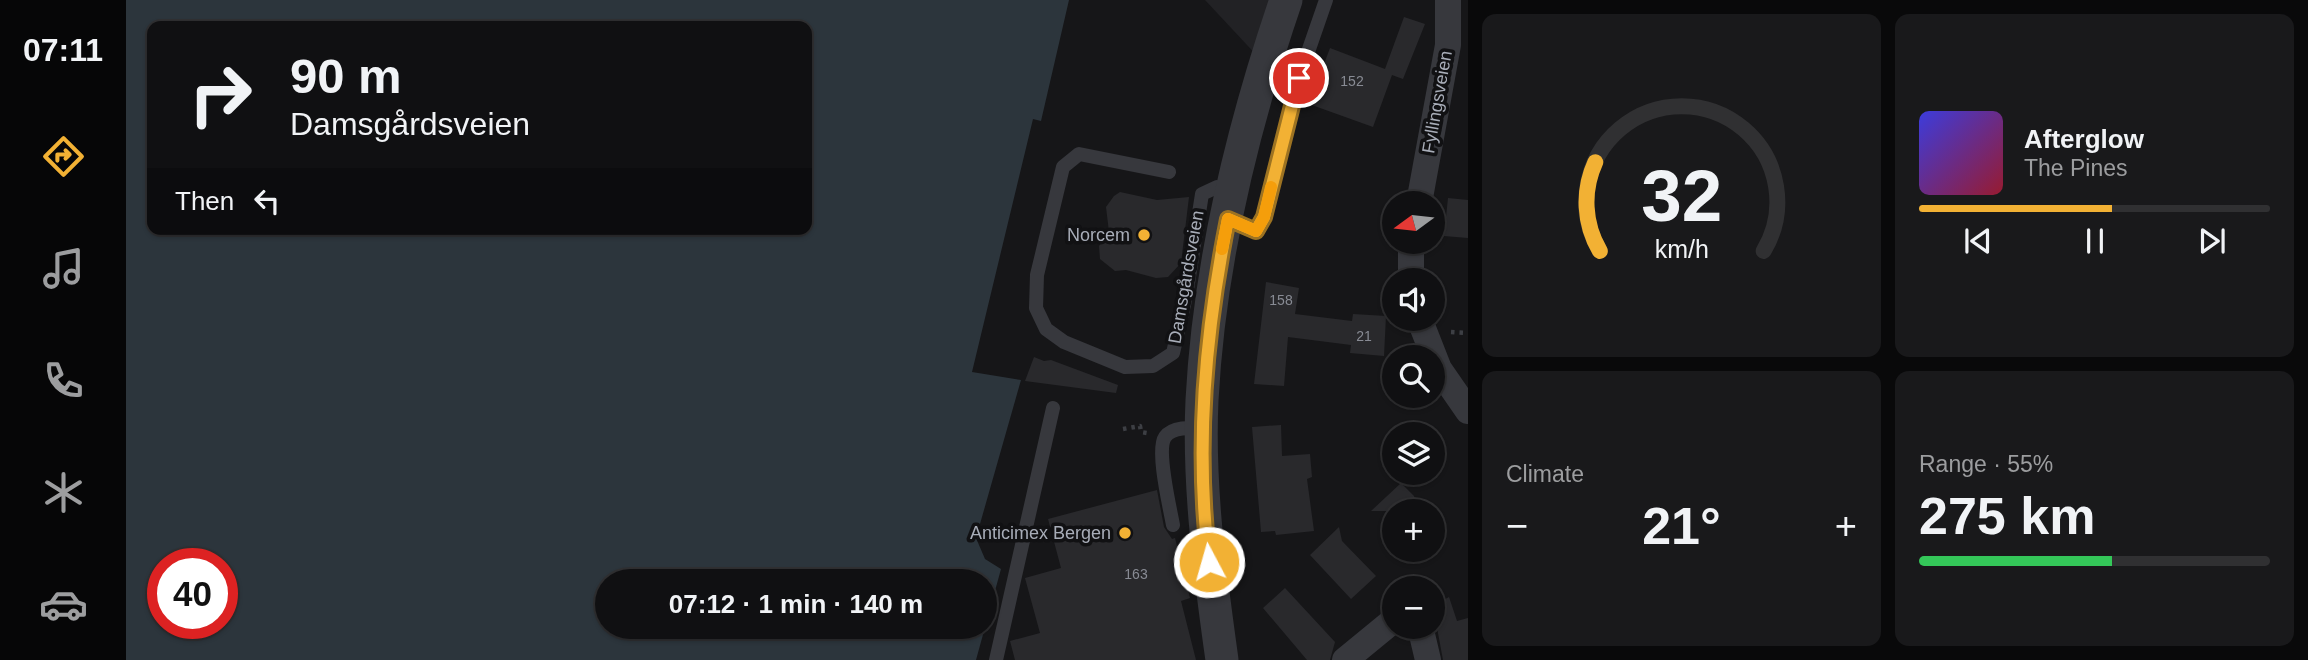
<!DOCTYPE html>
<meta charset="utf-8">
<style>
:root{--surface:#101012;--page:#19191b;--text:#f1f3f6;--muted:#9c9d9f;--line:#303032;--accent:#f2b134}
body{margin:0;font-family:Helvetica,sans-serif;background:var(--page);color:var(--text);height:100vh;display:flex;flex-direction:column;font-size:26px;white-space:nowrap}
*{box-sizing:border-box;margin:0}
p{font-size:23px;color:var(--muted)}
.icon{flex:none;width:38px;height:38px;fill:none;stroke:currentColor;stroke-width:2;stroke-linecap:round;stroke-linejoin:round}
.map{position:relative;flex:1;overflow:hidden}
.details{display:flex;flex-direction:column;gap:14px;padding:14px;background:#09090a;width:840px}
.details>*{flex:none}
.hud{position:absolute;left:21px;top:21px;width:665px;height:214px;border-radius:14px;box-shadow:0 2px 5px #0004,0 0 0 2px var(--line);background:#101012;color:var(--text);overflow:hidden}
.needle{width:46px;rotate:255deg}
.tools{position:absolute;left:1256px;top:191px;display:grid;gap:14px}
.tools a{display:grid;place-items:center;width:63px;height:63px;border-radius:50%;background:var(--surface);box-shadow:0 2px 5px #0004,0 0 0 2px var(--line);font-size:35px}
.speed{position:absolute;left:21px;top:548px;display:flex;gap:14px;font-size:35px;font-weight:700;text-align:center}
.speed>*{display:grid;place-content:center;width:91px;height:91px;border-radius:50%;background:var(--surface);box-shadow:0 2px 5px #0004,0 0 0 2px var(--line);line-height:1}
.speed .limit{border:10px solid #d22;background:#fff;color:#111}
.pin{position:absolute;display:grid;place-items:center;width:60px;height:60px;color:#fff;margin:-30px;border:4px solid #fff;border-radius:50%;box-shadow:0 2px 7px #0007}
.me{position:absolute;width:77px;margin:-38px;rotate:354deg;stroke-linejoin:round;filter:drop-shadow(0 0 5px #0008)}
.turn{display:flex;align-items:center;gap:24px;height:147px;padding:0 28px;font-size:32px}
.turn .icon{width:91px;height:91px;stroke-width:2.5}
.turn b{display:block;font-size:49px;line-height:60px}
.then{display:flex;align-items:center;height:66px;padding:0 28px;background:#0003;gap:14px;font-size:26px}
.big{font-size:52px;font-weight:800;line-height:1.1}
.details .tile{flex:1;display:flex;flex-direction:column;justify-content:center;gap:10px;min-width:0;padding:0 24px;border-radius:14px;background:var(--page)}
.details .dial{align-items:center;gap:0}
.dial svg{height:182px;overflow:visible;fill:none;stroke:var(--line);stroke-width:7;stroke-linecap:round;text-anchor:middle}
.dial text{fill:var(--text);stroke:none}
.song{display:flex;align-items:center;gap:21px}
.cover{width:84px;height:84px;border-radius:10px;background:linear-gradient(135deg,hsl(240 70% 55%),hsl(350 70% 35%))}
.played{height:7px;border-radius:4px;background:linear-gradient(90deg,var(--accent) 55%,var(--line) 55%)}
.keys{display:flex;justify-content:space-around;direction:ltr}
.heat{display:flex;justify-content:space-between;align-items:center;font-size:38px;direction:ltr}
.charge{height:10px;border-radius:5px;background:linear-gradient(90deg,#34c759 55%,var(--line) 0)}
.details .tiles{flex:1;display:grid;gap:14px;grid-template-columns:repeat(2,1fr)}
.trip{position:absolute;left:469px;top:569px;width:402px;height:70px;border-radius:35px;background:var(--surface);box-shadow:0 2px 5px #0004,0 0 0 2px var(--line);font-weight:800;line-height:70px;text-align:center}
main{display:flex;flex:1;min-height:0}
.tabs{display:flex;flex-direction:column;width:126px;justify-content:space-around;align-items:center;background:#060607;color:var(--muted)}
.tabs .icon{width:49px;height:49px}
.tabs .on{color:var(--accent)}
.tabs b{font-size:32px;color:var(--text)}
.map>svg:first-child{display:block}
.built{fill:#222225}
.water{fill:#2c353c;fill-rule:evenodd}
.building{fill:#29292c}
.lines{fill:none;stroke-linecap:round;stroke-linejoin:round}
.path{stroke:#3d3f44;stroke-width:4.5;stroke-dasharray:3.5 5;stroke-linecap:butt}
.service{stroke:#37383d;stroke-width:14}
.minor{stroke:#37383d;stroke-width:26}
.tertiary{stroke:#37383d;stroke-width:33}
.route-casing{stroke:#9d7322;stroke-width:18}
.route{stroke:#f2b134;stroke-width:12}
.slow{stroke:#f59e0b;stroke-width:12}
.poi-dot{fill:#f2b134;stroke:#111113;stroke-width:2.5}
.labels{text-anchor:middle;stroke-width:7;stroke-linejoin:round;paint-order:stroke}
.number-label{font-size:14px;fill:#888b94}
.street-label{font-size:18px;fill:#a8adb8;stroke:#111113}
.poi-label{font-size:18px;fill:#a8adb8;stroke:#111113;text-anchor:end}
</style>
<main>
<nav class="tabs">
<b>07:11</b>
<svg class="icon on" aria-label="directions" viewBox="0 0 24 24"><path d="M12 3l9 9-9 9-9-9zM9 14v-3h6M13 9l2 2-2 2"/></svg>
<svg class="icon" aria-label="music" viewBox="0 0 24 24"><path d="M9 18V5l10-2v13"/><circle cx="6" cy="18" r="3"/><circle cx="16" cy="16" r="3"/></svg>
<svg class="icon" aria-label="phone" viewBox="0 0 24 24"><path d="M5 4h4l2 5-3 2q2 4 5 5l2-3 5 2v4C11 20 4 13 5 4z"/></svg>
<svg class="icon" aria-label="climate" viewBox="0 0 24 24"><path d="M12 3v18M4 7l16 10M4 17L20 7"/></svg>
<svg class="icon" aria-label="car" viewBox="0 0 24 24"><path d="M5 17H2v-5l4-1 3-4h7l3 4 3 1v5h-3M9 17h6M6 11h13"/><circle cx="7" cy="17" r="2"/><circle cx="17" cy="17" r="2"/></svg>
</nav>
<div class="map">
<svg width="1342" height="660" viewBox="0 0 1342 660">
<rect width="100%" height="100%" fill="#161618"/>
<path class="built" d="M1079,0H1159L1135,60Z"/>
<path class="water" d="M0,0H943L915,121L907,119L846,372L895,380L850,538L859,559L875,569L850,660H0ZM26,26H681V229H26ZM37,564H96V623H37ZM859,581V626H481V581Z"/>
<path class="building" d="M1278,17L1299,24L1277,79L1266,75L1247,127L1183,104L1204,48L1259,69Z
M994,192L1031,200L1063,197L1055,263L1042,277L1030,278L1000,270L989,271L974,259L973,246L983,232L980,207L988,196Z
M1322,198L1342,200V238L1318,236Z
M1140,282L1173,288L1169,314L1226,321L1227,314L1260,316L1258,356L1224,353L1225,345L1162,337L1158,386L1128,384Z
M908,357L918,361L925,360L992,385L990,393L899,381Z
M1155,425L1156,456L1184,454L1186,477L1181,479L1188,531L1150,535L1149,531L1135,532L1126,427Z
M1275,483L1288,496L1293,511H1245Z
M1031,490L1038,527L1046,539L1049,538L1064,598L1055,601L1070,660H889L884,641L914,633L899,578L935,568L922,519Z
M1213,527L1216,541L1250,576L1225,599L1184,555Z
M1159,588L1209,642L1204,660H1181L1137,608Z
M1323,597L1331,621L1342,618V660H1317L1307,606Z"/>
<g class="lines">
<path class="path" d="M1325,332L1342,333
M997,429L1014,426L1015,432L1021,433"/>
<path class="service" d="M1043,172L953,154L937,167L911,275L910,308L920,329L938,342L999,367L1027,366L1047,353L1060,296L1076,194L1091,187L1106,190
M1102,219L1130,231L1138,217L1173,78L1200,0
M1047,525C1044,508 1030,450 1039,437C1046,427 1065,427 1076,429
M870,660L927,408"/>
<path class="minor" d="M1293,203L1322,45V0
M1285,280V242
M1293,318L1313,369L1342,411
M1294,626L1302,660
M1219,660L1269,619"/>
<path class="tertiary" d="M1096,660C1084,574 1072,487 1076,400C1083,267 1117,126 1160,0"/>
</g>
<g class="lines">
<defs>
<path id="route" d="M1083,562C1069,446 1079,334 1102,219L1130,231L1138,217L1173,78"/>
</defs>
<use href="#route" class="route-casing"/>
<use href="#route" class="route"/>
<path class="slow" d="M1096,249L1102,219L1130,231L1138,217L1145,187"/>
</g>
<g class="poi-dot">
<circle cx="1018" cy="235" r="7"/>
<circle cx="999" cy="533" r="7"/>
</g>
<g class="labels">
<g class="number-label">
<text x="1226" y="86">152</text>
<text x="1155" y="305">158</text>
<text x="1238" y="341">21</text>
<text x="1010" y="579">163</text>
</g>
<g class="street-label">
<text transform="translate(1311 102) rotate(-80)" y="6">Fyllingsveien</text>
<text transform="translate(1060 277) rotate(-80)" y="6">Damsgårdsveien</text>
</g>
<g class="poi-label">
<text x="1004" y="241">Norcem</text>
<text x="985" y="539">Anticimex Bergen</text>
</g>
</g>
</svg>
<div class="tools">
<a><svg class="needle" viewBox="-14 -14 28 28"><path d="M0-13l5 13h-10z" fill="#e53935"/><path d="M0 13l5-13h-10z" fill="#9c9d9f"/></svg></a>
<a><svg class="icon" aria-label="sound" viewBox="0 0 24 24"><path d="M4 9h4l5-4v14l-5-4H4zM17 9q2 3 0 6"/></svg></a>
<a><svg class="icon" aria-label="search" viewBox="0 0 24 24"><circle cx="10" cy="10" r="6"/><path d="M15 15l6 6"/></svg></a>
<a><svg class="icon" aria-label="layers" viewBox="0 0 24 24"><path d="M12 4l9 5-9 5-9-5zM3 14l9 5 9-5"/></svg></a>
<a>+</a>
<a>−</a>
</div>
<div class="speed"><div class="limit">40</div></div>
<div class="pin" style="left:1173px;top:78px;background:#d93025"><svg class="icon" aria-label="arrive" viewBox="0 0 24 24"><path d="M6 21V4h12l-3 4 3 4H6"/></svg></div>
<svg class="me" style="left:1083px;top:562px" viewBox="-20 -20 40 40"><circle r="17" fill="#f2b134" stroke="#fff" stroke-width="3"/><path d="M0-11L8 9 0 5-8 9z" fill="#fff"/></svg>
<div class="trip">07:12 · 1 min · 140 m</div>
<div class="hud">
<div class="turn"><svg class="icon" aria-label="right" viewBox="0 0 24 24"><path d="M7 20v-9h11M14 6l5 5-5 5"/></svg><div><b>90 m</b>Damsgårdsveien</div></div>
<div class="then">Then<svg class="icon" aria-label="left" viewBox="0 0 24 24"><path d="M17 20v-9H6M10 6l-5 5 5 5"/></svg></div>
</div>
</div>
<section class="details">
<div class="tiles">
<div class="tile dial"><svg viewBox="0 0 100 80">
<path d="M14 69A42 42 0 1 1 86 69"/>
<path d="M14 69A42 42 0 0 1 12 30" stroke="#f2b134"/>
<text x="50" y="56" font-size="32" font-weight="700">32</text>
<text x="50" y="72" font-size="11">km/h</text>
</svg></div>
<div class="tile">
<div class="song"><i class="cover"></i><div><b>Afterglow</b><p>The Pines</p></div></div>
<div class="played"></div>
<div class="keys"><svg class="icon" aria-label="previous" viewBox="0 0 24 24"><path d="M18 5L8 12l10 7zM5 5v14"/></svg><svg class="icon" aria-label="pause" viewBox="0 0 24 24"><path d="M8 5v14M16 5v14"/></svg><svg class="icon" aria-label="next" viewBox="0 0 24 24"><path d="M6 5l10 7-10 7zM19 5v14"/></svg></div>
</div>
<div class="tile"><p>Climate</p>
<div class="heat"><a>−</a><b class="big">21°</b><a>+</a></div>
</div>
<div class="tile"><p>Range · 55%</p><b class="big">275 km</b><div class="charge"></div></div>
</div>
</section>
</main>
